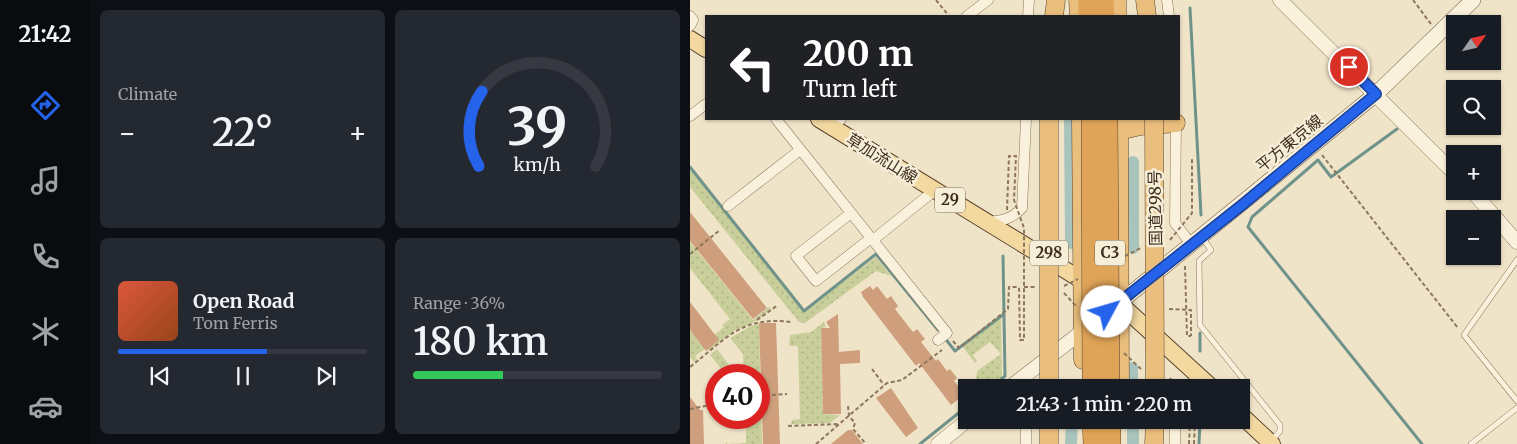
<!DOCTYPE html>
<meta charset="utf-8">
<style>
:root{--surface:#171b24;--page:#242831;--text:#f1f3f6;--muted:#9ea1a6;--line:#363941;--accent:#2563eb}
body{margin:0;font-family:Merriweather,"Noto Sans JP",serif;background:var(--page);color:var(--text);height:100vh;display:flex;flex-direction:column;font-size:19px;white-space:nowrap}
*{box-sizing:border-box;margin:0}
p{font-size:16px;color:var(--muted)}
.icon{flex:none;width:28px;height:28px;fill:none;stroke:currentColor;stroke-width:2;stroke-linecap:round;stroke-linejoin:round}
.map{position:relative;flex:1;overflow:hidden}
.panel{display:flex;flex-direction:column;gap:10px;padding:10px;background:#0d0f14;width:600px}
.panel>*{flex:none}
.guide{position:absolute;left:15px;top:15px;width:475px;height:105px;border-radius:0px;box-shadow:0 1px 4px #0004;background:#202124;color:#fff;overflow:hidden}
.needle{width:32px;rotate:56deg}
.controls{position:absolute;left:756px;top:15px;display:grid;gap:10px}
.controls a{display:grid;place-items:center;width:55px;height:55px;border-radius:0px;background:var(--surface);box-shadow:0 1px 4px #0004;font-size:25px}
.speed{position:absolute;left:15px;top:364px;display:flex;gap:10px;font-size:25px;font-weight:700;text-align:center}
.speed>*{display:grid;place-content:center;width:65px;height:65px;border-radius:50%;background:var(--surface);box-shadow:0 1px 4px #0004;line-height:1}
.speed .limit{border:8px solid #d22;background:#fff;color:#111}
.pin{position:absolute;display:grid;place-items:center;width:42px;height:42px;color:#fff;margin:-21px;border:2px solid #fff;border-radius:50%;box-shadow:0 1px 5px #0007}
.me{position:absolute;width:55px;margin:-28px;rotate:51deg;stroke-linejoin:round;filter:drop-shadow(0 0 4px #0008)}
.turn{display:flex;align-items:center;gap:18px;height:105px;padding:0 15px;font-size:22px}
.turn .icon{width:65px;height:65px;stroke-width:2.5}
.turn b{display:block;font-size:35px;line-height:42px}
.big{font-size:38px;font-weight:600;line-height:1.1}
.panel .widget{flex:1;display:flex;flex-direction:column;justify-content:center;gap:8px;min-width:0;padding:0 18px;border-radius:8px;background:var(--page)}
.panel .dial{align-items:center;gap:0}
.dial svg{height:130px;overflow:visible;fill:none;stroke:var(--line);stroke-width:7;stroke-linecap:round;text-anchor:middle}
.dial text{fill:var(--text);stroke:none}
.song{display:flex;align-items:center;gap:15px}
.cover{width:60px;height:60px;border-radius:8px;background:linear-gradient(135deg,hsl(10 70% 55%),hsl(20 70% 35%))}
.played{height:5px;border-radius:2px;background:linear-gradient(90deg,var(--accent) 60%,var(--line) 60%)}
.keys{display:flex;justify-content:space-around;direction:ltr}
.heat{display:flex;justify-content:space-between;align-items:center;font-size:28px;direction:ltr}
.charge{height:8px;border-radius:4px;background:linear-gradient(90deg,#34c759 36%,var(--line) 0)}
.panel .tiles{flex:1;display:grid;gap:10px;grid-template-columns:repeat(2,1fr)}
.trip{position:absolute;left:268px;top:379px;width:292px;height:50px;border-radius:0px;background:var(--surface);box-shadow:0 1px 4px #0004;font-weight:600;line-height:50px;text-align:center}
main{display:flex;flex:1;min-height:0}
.menu{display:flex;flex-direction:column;width:90px;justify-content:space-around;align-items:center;background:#090b0e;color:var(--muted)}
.menu .icon{width:35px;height:35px}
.menu .selected{color:var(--accent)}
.menu b{font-size:22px;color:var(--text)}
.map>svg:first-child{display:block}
.grass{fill:url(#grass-dots)}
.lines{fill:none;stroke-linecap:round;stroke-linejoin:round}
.stream{stroke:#6f938a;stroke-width:3}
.canal{stroke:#a9c4bc;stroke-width:12}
.building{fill:#cf9f7d}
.service-casing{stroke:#8d765c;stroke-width:6}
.minor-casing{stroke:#8d765c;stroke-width:11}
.tertiary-casing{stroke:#8d765c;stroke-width:15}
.secondary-casing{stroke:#6f573f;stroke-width:16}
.primary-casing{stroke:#5b4430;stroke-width:18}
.trunk-casing{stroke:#5b4430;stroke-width:19}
.motorway-casing{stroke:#5b4430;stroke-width:20}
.path{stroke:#8d765c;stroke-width:2;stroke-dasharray:4 2.5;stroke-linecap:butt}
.service{stroke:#faf1dc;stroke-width:5}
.minor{stroke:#faf1dc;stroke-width:10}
.tertiary{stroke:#faf1dc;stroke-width:14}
.secondary{stroke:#faf1dc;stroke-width:15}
.primary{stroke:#f3d9a0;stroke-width:16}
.trunk{stroke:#eabe7c;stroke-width:18}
.motorway{stroke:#e0a458;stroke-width:19}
.trunk-bridge-casing{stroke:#5b4430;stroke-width:19;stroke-linecap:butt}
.motorway-bridge-casing{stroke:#5b4430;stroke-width:20;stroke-linecap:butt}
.path-bridge{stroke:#8d765c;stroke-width:2;stroke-dasharray:4 2.5;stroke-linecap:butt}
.trunk-bridge{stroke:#eabe7c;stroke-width:18}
.motorway-bridge{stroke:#e0a458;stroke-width:19}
.route-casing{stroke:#184099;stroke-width:12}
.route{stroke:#2563eb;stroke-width:9}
.labels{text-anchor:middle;stroke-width:5;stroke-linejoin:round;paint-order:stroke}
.shield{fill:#f7eed8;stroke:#756857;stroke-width:1}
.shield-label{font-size:15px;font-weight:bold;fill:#3d2e20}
.street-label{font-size:16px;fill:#3d2e20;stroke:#f7eed8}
</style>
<main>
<nav class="menu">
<b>21:42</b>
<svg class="icon selected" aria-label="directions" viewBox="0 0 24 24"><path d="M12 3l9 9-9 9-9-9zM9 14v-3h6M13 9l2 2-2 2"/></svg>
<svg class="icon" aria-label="music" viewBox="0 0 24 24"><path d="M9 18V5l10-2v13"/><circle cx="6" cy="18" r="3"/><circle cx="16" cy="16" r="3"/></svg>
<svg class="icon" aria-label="phone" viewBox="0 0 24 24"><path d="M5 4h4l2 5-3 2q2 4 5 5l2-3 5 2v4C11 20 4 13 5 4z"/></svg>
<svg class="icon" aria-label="climate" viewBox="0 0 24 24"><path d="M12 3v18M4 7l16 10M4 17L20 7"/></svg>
<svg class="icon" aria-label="car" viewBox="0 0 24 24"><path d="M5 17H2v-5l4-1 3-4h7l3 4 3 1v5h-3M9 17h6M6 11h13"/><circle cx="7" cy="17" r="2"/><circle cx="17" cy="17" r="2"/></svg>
</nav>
<section class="panel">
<div class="tiles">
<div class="widget"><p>Climate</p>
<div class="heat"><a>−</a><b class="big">22°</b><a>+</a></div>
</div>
<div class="widget dial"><svg viewBox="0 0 100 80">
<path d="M14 69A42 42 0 1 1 86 69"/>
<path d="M14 69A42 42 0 0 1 16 23" stroke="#2563eb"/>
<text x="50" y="56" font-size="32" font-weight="700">39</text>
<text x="50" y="72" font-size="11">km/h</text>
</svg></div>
<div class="widget">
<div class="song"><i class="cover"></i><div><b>Open Road</b><p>Tom Ferris</p></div></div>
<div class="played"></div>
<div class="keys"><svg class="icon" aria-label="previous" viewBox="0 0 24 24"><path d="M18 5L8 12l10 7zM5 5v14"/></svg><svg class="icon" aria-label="pause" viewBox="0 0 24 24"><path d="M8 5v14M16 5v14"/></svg><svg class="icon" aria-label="next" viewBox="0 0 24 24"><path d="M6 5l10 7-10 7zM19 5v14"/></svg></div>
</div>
<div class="widget"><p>Range · 36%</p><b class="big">180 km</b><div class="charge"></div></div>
</div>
</section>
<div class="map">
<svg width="827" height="444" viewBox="0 0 827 444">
<defs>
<pattern id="grass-dots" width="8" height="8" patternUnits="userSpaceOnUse" patternTransform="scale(1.25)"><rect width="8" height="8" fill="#c9cf9b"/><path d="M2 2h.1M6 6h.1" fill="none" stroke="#aeb285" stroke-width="1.8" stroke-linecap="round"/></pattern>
</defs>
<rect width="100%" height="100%" fill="#f0e4c8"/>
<path class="grass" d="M0,169L114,312L186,257L201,276L186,271L115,323L109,322L0,187Z
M0,242L63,320L79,307L81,309L66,321L45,330L19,351L16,348L5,356L7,360L4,362L0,357V331L12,345L34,327L32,325L40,319L0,268Z
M311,317L312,377L299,387H290L286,380L287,371L311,354L300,342L283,355L287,361L285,363L273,347Z
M134,322L136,327L131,328L133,414L150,415L140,423L101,424L102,420L110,419L108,346H99L100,335L121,332Z
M78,323V326L69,327L72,444H35L37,442V444L56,443V426H52L51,418H69V375H54L53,354L40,338L63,325Z
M27,349L40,366L33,371L20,355Z"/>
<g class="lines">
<path class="stream" d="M500,8L511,215
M707,129L641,177L628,160L562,217L558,227L732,444
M0,167L114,311L186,254L248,330
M254,337L265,351L314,314
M510,351V333
M301,388L315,376L313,256
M230,444L276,407
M509,444L510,420"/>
<path class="canal" d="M380,119L381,243
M443,248V162
M442,368V388
M443,420V444
M381,444L382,420"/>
</g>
<path class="building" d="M0,212L77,308L63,319L0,241Z
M180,286L183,290L187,286L197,299L201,296L208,306L205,309L223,332L227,329L235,339L231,342L246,361L248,359L257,371L260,369L267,378L264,381L275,394L261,405L229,363L226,366L173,297L171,292Z
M0,302L29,340L16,351L0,330Z
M148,314L149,352L170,350V363L150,364L151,414H133L131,328H140L136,322Z
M69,323H86L90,444H73Z
M201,388L228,428L216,437L186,398Z
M0,397L10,410H13L14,444H0Z
M158,430H162L173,444H141Z"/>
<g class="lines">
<defs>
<path id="service" d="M512,237L521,250L509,261L510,325L590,425V431L581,441
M827,260L774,335L827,401
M781,444L827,408"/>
<path id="minor" d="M477,0L479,16
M0,16L3,20L0,26
M277,16L298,0
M338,16L339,0
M0,116L16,104
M86,119L257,333L248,340
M486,120L485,223L501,244
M141,127L151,119
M38,206L110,150
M161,213L106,256L126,281L181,238
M297,222C312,221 322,219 332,208L336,119
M183,240L245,190
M491,388L513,378
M336,420V444
M485,420V444"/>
<path id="tertiary" d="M590,0L765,174
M782,191L827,242
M319,388L398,327
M248,444L278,420"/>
<path id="secondary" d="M429,303L686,94L783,0"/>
<path id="primary" d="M0,39L16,49
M129,119L429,303L522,388
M551,415L582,444"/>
<path id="trunk" d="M388,0L389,16
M427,0V16
M455,0L457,16
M364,16L366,0
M391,119L393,360
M429,119L430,388
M429,131L450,126L486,123
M359,444V420
M464,444L465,420"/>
<path id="motorway" d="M398,0V16
M414,0L415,16
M402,420L403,444
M421,420V444"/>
</defs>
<use href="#service" class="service-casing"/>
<use href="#minor" class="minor-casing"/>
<use href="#tertiary" class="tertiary-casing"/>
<use href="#secondary" class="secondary-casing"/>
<use href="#primary" class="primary-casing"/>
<use href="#trunk" class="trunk-casing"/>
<use href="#motorway" class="motorway-casing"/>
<path class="path" d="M246,0L259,16
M723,0L741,24
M632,155L768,328
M0,254L30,230
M495,266L497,336H501
M334,287H345
M67,320L88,305
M263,341L269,348L318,309L319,287H329
M0,367C37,338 51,316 101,322
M182,369L194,385
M69,396L97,394
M17,398H26
M158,406L159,416L165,423L163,429L176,444
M0,409L20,405
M98,426L148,424
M126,444L197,383L212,380L252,350
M499,444L500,420
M504,444L505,420"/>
<use href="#service" class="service"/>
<use href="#minor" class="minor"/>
<use href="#tertiary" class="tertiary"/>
<use href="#secondary" class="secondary"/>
<use href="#primary" class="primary"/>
<use href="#trunk" class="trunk"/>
<use href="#motorway" class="motorway"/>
<defs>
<path id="trunk-bridge" d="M359,119V388
M464,119L465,388"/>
<path id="motorway-bridge" d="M401,119L402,388
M418,119L420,388"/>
</defs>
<use href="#trunk-bridge" class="trunk-bridge-casing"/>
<use href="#motorway-bridge" class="motorway-bridge-casing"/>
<path class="path-bridge" d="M317,210L319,156H326L324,200L334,228V340H330L329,287
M480,240L502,213V158
M435,256L451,248
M374,286L388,279
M374,293L386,306
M479,309L501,310V336
M434,353L451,369
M480,378L487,388"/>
<use href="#trunk-bridge" class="trunk-bridge"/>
<use href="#motorway-bridge" class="motorway-bridge"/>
</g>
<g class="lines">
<defs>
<path id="route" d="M417,312L552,205L686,94L659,67"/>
</defs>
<use href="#route" class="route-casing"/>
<use href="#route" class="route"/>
</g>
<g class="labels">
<g class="shield">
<rect x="245" y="187.5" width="30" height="25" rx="4"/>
<rect x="340" y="240.5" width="38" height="25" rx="4"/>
<rect x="405" y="240.5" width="30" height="25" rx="4"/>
</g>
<g class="shield-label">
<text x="260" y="205">29</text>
<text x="359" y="258">298</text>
<text x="420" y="258">C3</text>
</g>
<g class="street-label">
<text transform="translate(599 143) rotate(-39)" y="6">平方東京線</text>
<text transform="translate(192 158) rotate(32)" y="6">草加流山線</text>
<text transform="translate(465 208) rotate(-91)" y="6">国道298号</text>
</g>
</g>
</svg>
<div class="controls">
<a><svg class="needle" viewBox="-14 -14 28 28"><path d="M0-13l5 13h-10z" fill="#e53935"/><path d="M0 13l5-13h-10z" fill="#9ea1a6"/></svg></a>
<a><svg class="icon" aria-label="search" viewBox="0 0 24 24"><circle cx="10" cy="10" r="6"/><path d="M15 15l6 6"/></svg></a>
<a>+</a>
<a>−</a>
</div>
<div class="speed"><div class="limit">40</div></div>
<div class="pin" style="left:659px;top:67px;background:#d93025"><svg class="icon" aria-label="arrive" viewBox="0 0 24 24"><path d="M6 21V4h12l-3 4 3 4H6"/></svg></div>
<svg class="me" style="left:417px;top:312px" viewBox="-20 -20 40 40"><circle r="19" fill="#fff"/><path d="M0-13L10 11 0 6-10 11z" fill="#2563eb"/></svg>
<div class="trip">21:43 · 1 min · 220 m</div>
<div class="guide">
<div class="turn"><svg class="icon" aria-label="left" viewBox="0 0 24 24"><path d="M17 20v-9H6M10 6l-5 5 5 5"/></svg><div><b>200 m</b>Turn left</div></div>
</div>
</div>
</main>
